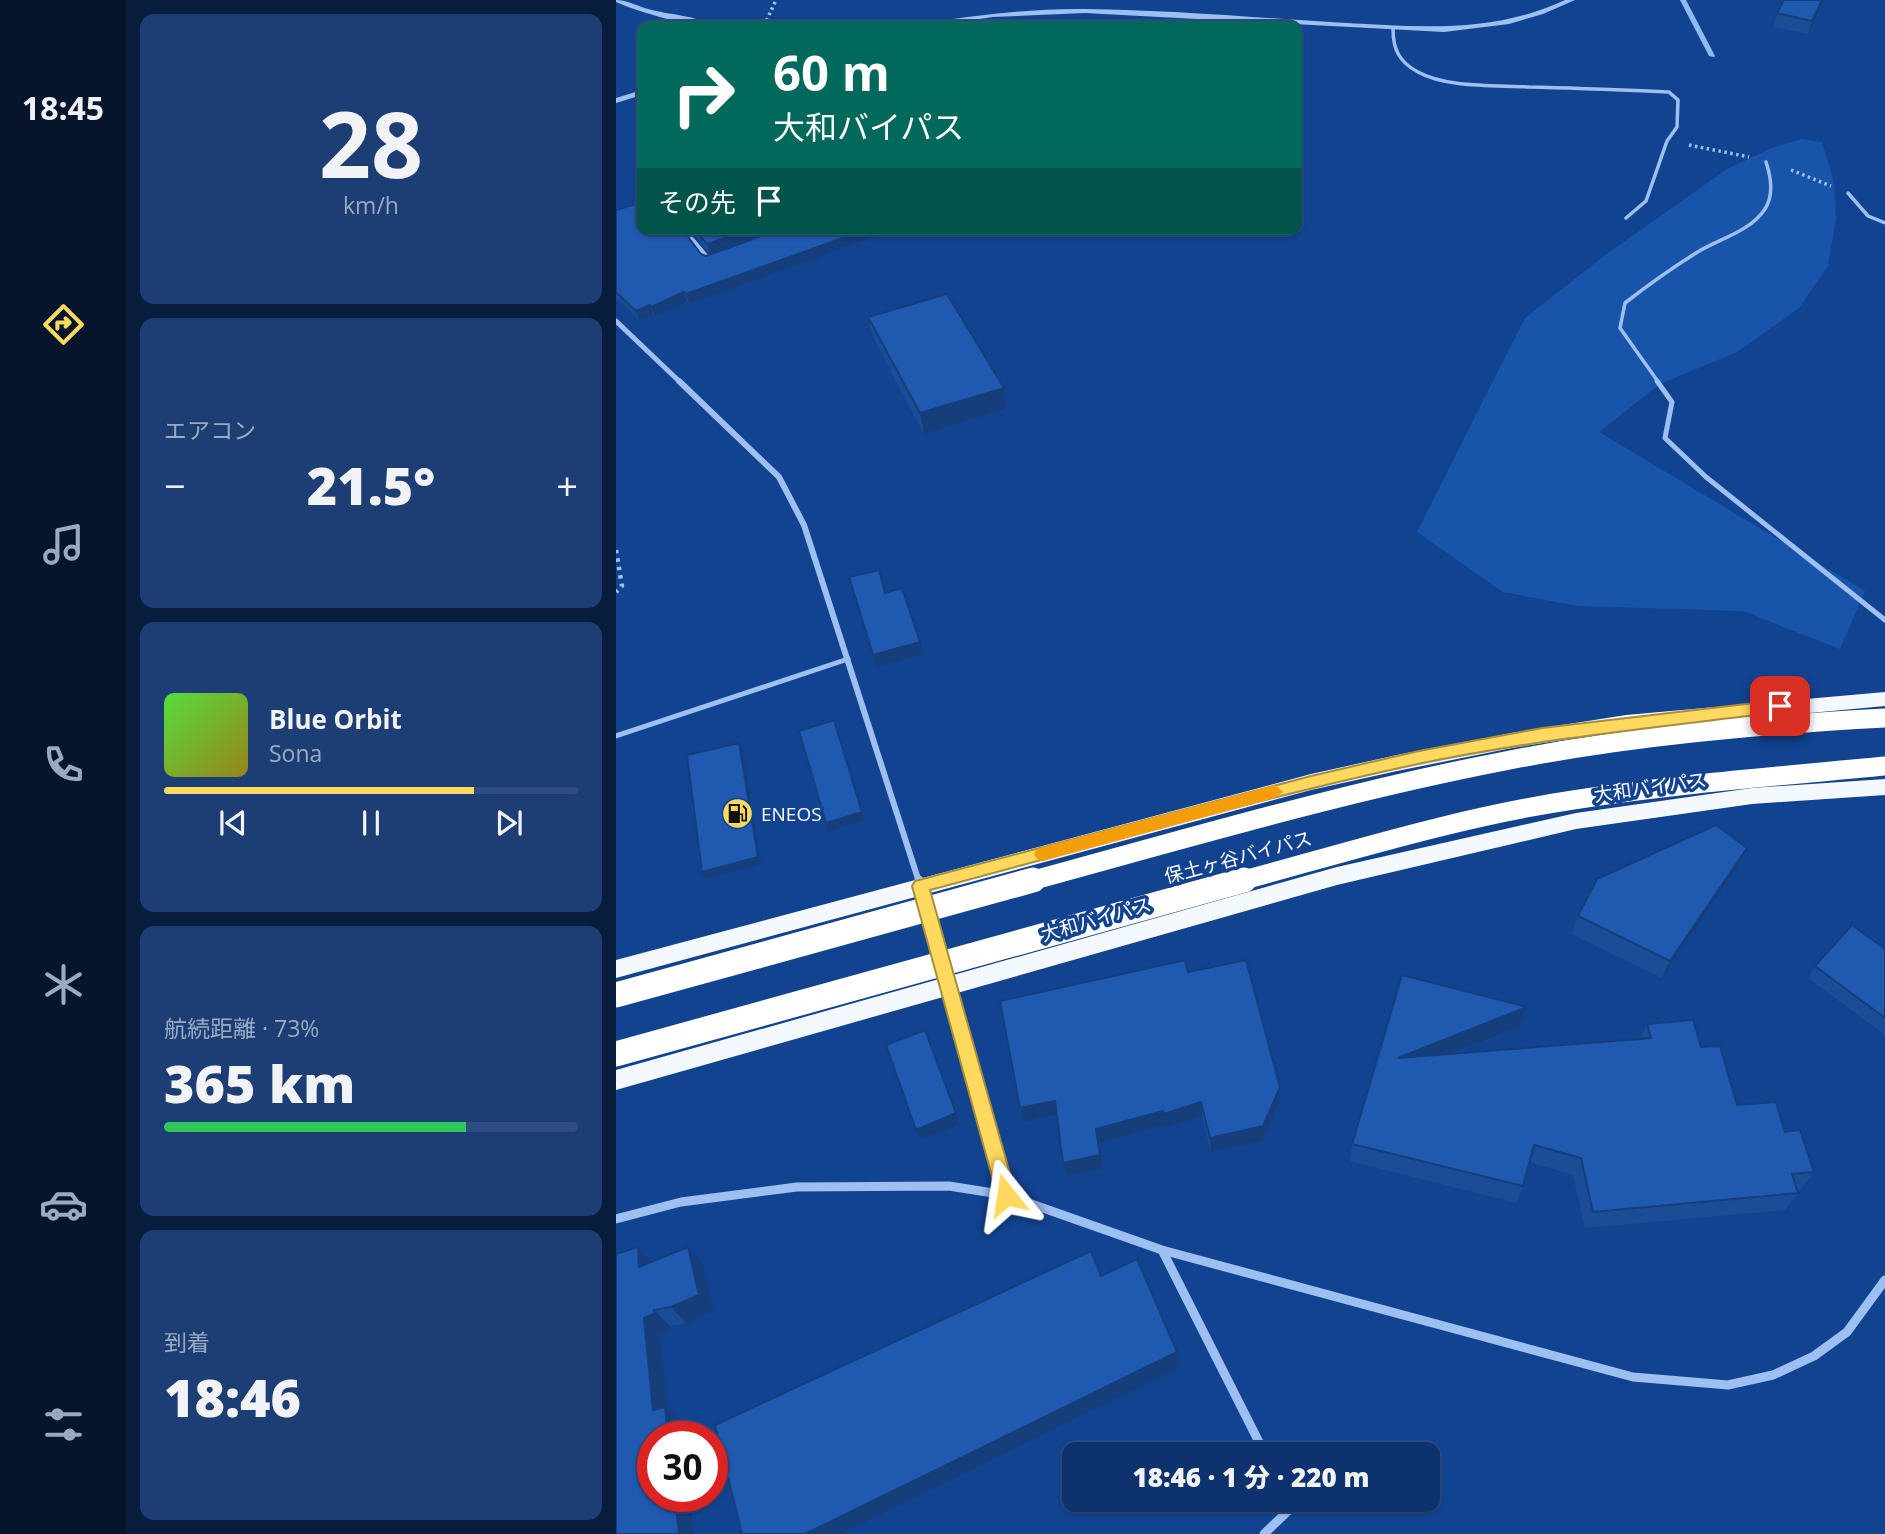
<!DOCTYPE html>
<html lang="ja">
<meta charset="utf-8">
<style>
:root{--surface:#0e326d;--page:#1c3e75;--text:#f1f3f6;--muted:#9baac2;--line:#2e4d80;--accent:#ffd95e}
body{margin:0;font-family:"Open Sans","Noto Sans JP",sans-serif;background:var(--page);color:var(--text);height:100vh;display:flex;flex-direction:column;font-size:26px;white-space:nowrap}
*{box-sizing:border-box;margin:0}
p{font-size:23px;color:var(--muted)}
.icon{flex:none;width:38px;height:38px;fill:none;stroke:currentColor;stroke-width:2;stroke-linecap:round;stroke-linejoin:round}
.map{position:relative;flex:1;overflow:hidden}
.details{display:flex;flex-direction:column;gap:14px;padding:14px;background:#081c3c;width:490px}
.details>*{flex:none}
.guide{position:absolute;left:21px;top:21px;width:665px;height:214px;border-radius:14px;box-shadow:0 2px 5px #0004,0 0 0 2px var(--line);background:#00695c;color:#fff;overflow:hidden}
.speed{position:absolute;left:21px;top:1421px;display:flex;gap:14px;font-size:35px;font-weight:700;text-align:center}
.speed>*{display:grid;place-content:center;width:91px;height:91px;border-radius:50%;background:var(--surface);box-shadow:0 2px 5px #0004,0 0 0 2px var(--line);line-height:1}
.speed .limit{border:10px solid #d22;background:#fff;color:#111}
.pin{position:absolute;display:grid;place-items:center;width:60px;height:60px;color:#fff;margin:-30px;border-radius:14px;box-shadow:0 4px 10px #0006}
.me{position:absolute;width:77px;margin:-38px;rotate:345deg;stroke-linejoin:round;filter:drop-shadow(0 0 5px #0008)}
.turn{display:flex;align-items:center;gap:24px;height:147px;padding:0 21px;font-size:32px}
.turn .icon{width:91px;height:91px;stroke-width:2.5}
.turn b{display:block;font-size:49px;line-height:60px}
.then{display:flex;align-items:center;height:66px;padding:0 21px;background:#0003;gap:14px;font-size:26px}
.big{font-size:52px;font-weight:800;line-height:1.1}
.details .tile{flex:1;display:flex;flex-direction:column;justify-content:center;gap:10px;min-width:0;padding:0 24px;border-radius:14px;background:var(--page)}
.details .dial{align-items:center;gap:0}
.dial b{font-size:91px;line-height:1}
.song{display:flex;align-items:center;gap:21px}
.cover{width:84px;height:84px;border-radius:10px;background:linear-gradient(135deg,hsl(110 70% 55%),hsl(50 70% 35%))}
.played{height:7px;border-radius:4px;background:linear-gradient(90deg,var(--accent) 75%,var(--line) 75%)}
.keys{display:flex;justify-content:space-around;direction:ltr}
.heat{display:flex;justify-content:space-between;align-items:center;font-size:38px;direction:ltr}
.charge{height:10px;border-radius:5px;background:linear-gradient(90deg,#34c759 73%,var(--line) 0)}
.trip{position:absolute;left:446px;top:1442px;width:378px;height:70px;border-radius:14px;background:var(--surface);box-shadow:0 2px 5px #0004,0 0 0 2px var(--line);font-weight:800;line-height:70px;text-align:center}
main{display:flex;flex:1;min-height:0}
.tabs{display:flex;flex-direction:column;width:126px;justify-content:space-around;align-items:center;background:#06142c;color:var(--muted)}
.tabs .icon{width:49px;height:49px}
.tabs .current{color:var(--accent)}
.tabs b{font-size:32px;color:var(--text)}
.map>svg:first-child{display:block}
.green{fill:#1954ab}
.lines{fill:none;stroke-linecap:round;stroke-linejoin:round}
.stream{fill:#8fb9f6;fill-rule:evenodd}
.path-far1{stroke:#9dbff2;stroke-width:3.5;stroke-dasharray:2.5 3.5;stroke-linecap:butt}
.path{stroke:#9dbff2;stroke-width:4.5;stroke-dasharray:3.5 5;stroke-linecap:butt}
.service-far1{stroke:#9dbff2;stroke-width:3.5}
.service{stroke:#9dbff2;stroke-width:5}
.minor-far2{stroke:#9dbff2;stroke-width:5}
.minor-far1{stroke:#9dbff2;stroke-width:6}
.minor{stroke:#9dbff2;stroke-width:9}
.tertiary{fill:#9dbff2;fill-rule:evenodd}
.trunk{fill:#f4f8ff;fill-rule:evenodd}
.motorway-bridge-far1{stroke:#fff;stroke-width:19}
.motorway-bridge{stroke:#fff;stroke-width:25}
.wall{fill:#1b4d97}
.shaded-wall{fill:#163e7b}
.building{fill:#1f59b0;stroke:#163e7b;stroke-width:2}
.route{fill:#ffd95e;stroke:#a68d3d;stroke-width:2}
.slow{fill:#f59e0b}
.labels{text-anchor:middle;stroke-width:7;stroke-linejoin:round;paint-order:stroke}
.street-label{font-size:19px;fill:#fff;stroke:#124391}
.poi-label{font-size:19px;fill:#fff;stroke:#124391;text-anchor:start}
</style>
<main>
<nav class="tabs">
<b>18:45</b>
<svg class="icon current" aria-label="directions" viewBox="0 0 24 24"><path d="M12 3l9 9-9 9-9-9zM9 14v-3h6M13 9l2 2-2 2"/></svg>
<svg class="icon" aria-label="music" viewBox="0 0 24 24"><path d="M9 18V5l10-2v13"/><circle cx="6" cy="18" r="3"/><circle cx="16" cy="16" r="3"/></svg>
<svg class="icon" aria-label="phone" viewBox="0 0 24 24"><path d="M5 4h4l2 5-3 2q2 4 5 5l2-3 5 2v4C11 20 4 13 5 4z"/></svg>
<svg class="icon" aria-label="climate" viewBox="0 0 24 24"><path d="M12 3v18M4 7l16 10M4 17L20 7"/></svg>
<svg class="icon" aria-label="car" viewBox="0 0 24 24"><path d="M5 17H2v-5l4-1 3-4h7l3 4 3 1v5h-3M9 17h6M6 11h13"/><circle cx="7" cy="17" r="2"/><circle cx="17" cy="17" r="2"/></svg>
<svg class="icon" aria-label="filters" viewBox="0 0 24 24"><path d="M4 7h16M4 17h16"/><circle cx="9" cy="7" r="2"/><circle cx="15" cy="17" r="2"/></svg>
</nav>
<section class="details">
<div class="tile dial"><b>28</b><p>km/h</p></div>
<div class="tile"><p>エアコン</p>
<div class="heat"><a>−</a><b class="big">21.5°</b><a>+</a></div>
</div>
<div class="tile">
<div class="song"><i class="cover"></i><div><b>Blue Orbit</b><p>Sona</p></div></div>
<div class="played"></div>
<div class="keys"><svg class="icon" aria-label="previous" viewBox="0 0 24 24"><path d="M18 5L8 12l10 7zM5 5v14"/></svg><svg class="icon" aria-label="pause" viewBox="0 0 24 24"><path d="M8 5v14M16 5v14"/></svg><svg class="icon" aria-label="next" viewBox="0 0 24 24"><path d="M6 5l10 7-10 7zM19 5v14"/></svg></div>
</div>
<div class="tile"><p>航続距離 · 73%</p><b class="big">365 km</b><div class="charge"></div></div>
<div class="tile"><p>到着</p><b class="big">18:46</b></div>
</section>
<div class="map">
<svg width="1269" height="1534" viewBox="0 0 1269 1534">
<rect width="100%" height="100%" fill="#124391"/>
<path class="green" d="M1186,139L1206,142L1218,182L1220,219L1212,266L1183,308L1121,352L1044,384L983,432L1249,591L1224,649L1127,611L962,606L887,592L801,532L909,318L992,253L1111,169L1156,148Z"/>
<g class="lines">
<path class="stream" d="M1064,0H1070L1099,56L1098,57L1093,56Z"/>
<path class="path-far1" d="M148,26L160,0
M1073,145L1133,157
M1175,170L1215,186"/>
<path class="path" d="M0,550L6,586L0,592"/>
<path class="service-far1" d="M777,29C777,49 783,62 802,72C830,88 881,85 913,87C960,88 1006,90 1053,92L1062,100L1061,127L1051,141L1030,201L1010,218
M1232,193L1252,216L1269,223
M1043,383L1004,328L1009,303C1032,285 1056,268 1080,253C1102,239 1134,232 1149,209C1158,195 1155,177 1150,162"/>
<path class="service" d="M1041,381L1056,402L1049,438L1090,477L1269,620
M0,736L232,659"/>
<path class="minor-far2" d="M67,229L93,260
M0,321L65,383"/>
<path class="minor-far1" d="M63,381L163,477L188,525L303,882"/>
<path class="minor" d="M303,880L305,887
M312,912L326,958
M334,986L390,1195
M0,1219L65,1202L181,1187L333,1186L390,1195L546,1250L1017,1377L1112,1385L1157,1375L1198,1356L1231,1332L1269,1280
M546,1250L649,1454
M648,1534L676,1507L672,1500"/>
<path class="tertiary" d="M0,0C11,0 21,6 32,9C53,15 79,15 98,26C75,27 21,12 0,2Z
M949,0H959L927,14L893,24L828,32L469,13L377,17L315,26H297L301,24C357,16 413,8 470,9C551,10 633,17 714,22C796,26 872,36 949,0Z
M26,90V95L0,103V98Z"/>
<path class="trunk" d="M1269,692V706L1010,730L896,748L781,771L695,790L0,978V960L695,774L781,755L896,733L1010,715Z
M1269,779V795L1136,804L960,829L721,885L0,1090V1070L721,867L960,813L1136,788Z"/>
<path class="motorway-bridge-far1" d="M411,882C569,839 728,792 889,761C1014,736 1142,725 1269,718
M621,882C732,852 843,817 957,800C1060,784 1165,776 1269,766"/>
<path class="motorway-bridge" d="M0,995L417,880
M0,1054L628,880"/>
</g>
<path class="wall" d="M1208,0L1192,34L1158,27L1161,13Z
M0,210L90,256L165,229H281L73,304L71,302L39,317L37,315L24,321L0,298Z
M74,229H164L94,254Z
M252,317L388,388L391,408L308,434L257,337Z
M1122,866L1046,978L956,934L962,916Z
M1269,949V1035L1192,978L1199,966Z
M572,972L663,1102L647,1141L595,1152L586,1116L549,1128V1125L483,1143L487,1169L451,1176L441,1116L409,1122L404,1108Z
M786,975L911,1007L905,1026L836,1054L1024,1039L1031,1024L1085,1047L1121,1105L1169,1132L1198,1172L1185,1189H1181L1182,1193L1169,1210L969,1228L957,1175L914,1162L907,1186L901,1203L734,1161L736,1144Z
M35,1262L87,1264L98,1311L70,1323L54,1326V1330L44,1334L52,1409L65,1420L0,1534Z"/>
<path class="shaded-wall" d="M1206,0H1208L1192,34L1196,21Z
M134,229H164L94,254L91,244Z
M252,229H281L73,304L70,294Z
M68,292L71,302L39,317L35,307Z
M34,305L37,315L24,321L20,311Z
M388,388L391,408L308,434L304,413Z
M304,642L307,654L261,667L257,655Z
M218,720L249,820L213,831L210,823Z
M123,743L126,749L145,864L90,879L86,872Z
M1131,848L1122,866L1046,978L1054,961Z
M911,1007L905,1026L779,1076L782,1058Z
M664,1087L663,1102L647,1141L595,1152L594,1138Z
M439,1101L442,1115L409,1122L404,1108Z
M585,1102L586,1116L549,1128L548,1114Z
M547,1111L549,1125L483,1143L487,1169L451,1176L447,1163L480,1129Z
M340,1113L343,1124L304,1140L300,1130Z
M22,1247L38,1265L23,1267Z
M72,1247L87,1264L98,1311L70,1323L55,1307Z
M38,1310L54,1326V1330L44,1334L52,1409L65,1420L67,1437H52L37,1410L28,1318Z
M561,1352L563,1368L224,1534H189Z
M59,1496H74L78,1534H63Z"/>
<path class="building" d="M1168,0H1206L1196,21L1161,13Z
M26,202V229H66L85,254L90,256L165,229H252L70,294L68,292L35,307L34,305L20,311L0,292V210Z
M78,229H134L91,244Z
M331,294L388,388L304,413L252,317Z
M263,570L269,593L286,588L304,642L257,655L233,577Z
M218,720L246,812L210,823L183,731Z
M123,743L142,857L86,872L71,755Z
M1100,825L1131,848L1054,961L962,916L981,879Z
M1236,925L1269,949V1018L1199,966Z
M569,960L572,972L630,960L664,1087L647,1126L594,1138L585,1102L548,1114L547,1111L480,1129L484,1155L447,1163L439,1101L404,1108L384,1001Z
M786,975L911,1007L782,1058L1035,1038L1031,1024L1077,1020L1085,1047L1104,1046L1121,1105L1160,1102L1169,1132L1184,1130L1198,1172L1176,1174L1182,1193L977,1212L965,1158L918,1145L907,1186L736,1144Z
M309,1030L340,1113L300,1130L270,1045Z
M22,1247L23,1267L72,1247L83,1295L55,1307L38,1310V1314L28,1318L37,1410L49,1407L52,1437H37V1496H59L63,1534H0V1254Z
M475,1251L485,1276L521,1259L561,1352L189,1534H126L99,1425Z"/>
<path class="route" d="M1164,700L1172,706L1164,712C1043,727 922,739 802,764C638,799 476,847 314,890L400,1195L397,1202L390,1204L383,1202L296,886L299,881L695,776L803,751L926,728Z"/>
<path class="slow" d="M659,785L667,792L659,798L427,861L421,859L418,854L421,849L427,847Z"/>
<defs>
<symbol id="fuel-disc" viewBox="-11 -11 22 22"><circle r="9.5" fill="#ffd95e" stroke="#124391"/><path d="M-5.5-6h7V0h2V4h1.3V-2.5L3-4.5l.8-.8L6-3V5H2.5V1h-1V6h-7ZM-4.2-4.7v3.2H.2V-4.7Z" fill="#111"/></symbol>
</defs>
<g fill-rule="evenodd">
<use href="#fuel-disc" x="104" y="796" width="35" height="35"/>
</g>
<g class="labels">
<g class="street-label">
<text transform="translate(1034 787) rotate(-8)" y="7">大和バイパス</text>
<text transform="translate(622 857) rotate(-15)" y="7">保土ヶ谷バイパス</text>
<text transform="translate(480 919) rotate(-16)" y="7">大和バイパス</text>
</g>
<g class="poi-label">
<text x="145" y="821">ENEOS</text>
</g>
</g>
</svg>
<div class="speed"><div class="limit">30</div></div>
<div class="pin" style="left:1164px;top:706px;background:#d93025"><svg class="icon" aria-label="arrive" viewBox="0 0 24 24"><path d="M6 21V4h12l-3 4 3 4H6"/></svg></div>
<svg class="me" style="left:390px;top:1195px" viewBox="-20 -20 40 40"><path d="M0-17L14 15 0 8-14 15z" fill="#ffd95e" stroke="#fff" stroke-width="4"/></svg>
<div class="trip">18:46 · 1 分 · 220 m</div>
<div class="guide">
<div class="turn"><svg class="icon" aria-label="right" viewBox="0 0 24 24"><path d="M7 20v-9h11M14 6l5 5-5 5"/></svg><div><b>60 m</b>大和バイパス</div></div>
<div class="then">その先<svg class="icon" aria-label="arrive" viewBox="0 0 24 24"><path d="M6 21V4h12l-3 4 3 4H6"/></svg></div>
</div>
</div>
</main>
